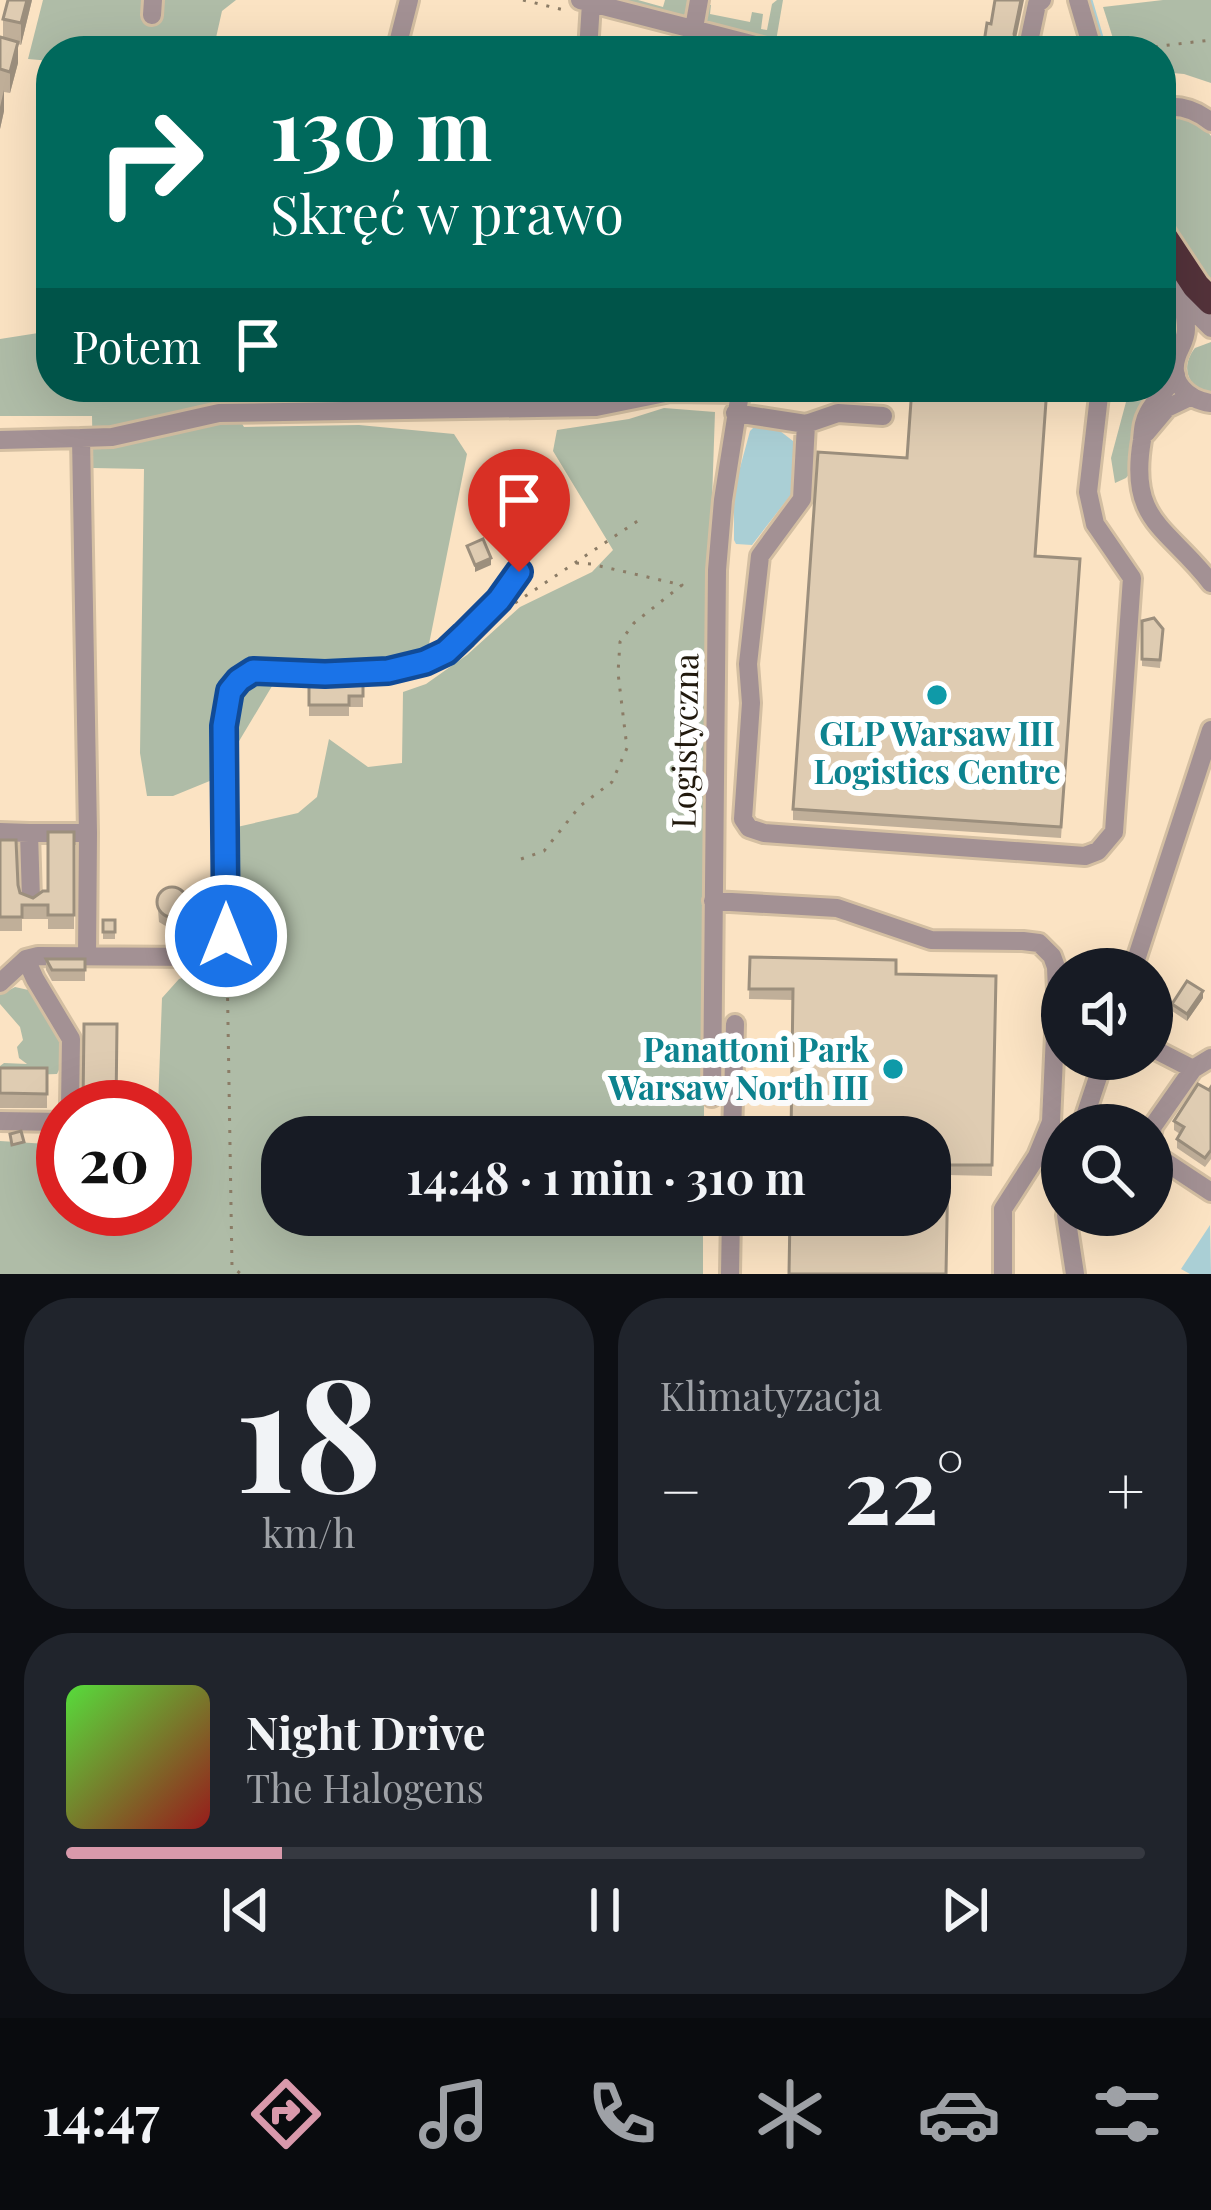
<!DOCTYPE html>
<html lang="pl">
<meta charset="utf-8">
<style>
:root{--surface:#171b24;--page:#20242c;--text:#f1f3f6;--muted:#9ea1a6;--line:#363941;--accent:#d999ab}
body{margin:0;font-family:"Playfair Display",serif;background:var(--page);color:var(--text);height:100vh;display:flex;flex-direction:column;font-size:45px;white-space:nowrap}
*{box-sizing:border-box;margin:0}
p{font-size:39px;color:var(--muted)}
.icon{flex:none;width:66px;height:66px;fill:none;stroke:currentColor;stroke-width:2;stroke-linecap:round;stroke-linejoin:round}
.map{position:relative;height:1274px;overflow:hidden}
.sheet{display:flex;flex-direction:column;gap:24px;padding:24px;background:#0d0f14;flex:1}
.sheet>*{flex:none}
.hud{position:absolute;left:36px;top:36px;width:1140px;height:366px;border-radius:48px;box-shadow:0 12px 48px #0002;background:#00695c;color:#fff;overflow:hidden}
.buttons{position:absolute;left:1041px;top:948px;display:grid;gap:24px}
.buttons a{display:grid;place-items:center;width:132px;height:132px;border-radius:50%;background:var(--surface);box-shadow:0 12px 48px #0002;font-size:60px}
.speed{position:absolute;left:36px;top:1080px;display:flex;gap:24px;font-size:60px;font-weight:700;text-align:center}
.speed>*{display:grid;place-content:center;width:156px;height:156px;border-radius:50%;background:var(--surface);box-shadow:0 12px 48px #0002;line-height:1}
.speed .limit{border:18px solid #d22;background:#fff;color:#111}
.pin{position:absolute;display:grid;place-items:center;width:102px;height:102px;color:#fff;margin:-123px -51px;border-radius:50% 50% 50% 0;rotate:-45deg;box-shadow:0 0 12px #0007}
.pin .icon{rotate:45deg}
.me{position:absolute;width:132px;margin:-66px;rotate:0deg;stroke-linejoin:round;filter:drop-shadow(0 0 9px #0008)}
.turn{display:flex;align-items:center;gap:42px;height:252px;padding:0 36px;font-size:54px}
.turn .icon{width:156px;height:156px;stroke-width:2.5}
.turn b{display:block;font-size:84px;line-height:102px}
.then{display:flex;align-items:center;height:114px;padding:0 36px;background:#0003;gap:24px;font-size:45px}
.big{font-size:90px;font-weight:700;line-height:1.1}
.sheet .widget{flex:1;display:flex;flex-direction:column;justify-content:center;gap:18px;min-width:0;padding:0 42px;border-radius:48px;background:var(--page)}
.sheet .dial{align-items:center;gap:0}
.dial b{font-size:156px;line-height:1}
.song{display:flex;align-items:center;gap:36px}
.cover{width:144px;height:144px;border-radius:18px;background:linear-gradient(135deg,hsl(110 70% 55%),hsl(0 70% 35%))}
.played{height:12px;border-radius:6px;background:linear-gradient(90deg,var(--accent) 20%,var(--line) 20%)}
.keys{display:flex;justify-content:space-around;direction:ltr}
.heat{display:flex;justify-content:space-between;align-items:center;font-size:66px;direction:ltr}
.sheet .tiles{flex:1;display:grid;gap:24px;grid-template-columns:1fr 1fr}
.widget:last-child{grid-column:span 2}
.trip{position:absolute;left:261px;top:1116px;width:690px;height:120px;border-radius:48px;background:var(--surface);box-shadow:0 12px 48px #0002;font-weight:700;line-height:120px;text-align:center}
.tabs{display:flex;height:192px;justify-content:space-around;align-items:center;background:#090b0e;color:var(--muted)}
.tabs .icon{width:84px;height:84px}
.tabs .current{color:var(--accent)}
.tabs b{font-size:54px;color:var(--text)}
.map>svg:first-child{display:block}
.green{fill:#afbca7}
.water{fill:#aacfd5}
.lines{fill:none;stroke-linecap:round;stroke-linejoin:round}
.stream{stroke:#aacfd5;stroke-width:3}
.minor-casing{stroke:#d4bfa2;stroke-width:24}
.highway-casing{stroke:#d4bfa2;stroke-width:33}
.path{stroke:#8b7c66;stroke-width:3;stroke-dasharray:3 9;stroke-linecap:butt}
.minor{stroke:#a39194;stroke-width:18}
.highway{stroke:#53323a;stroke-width:27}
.wall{fill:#c0af99}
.shaded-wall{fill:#9c8f7d}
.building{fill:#dfccb2;stroke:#9c8f7d;stroke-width:3}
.route-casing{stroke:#114b97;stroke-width:30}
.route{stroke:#1a73e8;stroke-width:21}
.culture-dot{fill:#0f9aa8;stroke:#fff;stroke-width:4.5}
.labels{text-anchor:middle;stroke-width:12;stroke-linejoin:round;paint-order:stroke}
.culture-label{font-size:33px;font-weight:bold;fill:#0d838f;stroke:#fff}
.street-label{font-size:33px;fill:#21190d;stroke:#fff}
</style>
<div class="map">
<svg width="1211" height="1274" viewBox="0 0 1211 1274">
<rect width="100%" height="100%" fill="#fbe3c3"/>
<path class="green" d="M43,0H236L222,11L213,51H51V61L28,59Z
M617,0H638L663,7L665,0H692L690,12L683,18Z
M777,0H783L776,41L703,21L707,5H711L710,14L750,22L752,12L763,14L761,29L767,30L772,4Z
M1163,0H1211V83L1184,74L1161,72V51H1117L1103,7Z
M1175,114C1189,117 1202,123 1211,136V294L1193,270L1161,209V116Z
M1161,255C1177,297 1193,348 1161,387Z
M51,331V387H135L151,390L157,387H220L244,427L359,425L454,434L467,454L426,659L387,667L284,666L217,778L173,796H147L140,753L144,469L93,468L92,416H0V339Z
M1211,342V393C1187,388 1180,367 1195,348Z
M1130,387H1150V395L1133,444L1130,473L1126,478L1115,483L1111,458Z
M664,408L715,412L704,735V1137H282V1215H703V1274H0V1141L63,1145V1209H165V1107H158L162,998L179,979L226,964L237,949V827L298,813L317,797L329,739L368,767L402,763L403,692L426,684L467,655L520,607L592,572L613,550L553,451L557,430L629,419Z
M15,987L33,991C50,1017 75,1043 57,1074L0,1076V1066L4,1063L27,1064L19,1058L17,1047L23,1040L20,1027L0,1004V995Z"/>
<path class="water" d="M755,426L780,431L793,441L796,449L793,492L752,545L736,544L734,540V490L750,431Z
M1210,1225L1211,1274H1190L1181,1269Z"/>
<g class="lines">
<path class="stream" d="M1091,0L1106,51"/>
<defs>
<path id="minor" d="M580,0L778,51
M1078,0L1093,51
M152,15L153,0
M694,28L699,0
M396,51L409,0
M588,51L591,3
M1027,51L1037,4L1042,0
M1161,108C1180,104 1196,110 1211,122
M1179,282C1181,297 1186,314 1186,329C1186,340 1180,347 1177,356C1168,382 1188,400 1211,403
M1183,288L1198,315L1211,328
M1176,375C1168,389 1155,399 1148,413C1143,422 1143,430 1142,440C1128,522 1168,527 1211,583
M735,413L806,424L838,413L883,416
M806,424L802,499L760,556L748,664L751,703L743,819L749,828L764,833L1085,856L1098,851L1114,832L1132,578L1095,524L1088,492L1100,387
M1146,433L1167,408L1190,397
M81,438L112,437L219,413L596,407L670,392L740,393
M0,440L81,438L88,833H29
M0,832L29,833L31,899
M713,901L837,908L931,940L1023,941L1039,943L1052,956L1056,967L1057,991L1051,1122L1037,1156L1003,1209V1274
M87,956L88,833
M26,959L35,979L71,1039L70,1107
M1133,969L1211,730
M0,983L26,959L38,956L202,957L217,948L226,936L224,726L230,691L252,671C277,669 302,673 326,674C429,675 460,652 519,572
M1152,1048L1193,1069
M712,1097L717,570L723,500L741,387
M0,1121L63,1122
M1082,1125L1104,1059
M1152,1132L1153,1126L1193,1069L1211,1058
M732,1137L735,1024
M1152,1153L1211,1192
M1066,1215L1075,1274
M730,1274L731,1215"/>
<path id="highway" d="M1161,233L1196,286L1211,301"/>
</defs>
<use href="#minor" class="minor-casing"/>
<use href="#highway" class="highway-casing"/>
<path class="path" d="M523,0L568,11
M1119,51L1211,40
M515,603L642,518
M521,859L544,851L580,806L612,782L627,748L618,673L620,642L634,623L682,585L591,564L574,563
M227,962L232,1267L241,1274"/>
<use href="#minor" class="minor"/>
<use href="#highway" class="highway"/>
</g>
<path class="wall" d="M32,0L21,45L18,44V63L10,93L4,92V111L0,129V37L3,38V19Z
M1036,556L1080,559L1061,838L793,820V809Z
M1142,621L1163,629L1160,668L1142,666Z
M309,677L349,686L363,685V707H349V716H309Z
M74,832V929H48V919H22V931H0V840L20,893L33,898L48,891Z
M157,898L188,916L182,926L169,928L159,922Z
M103,920H115V939H103Z
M750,957L896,974L996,976L992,1176L948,1175L793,1000L749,999Z
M46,959H85V981H52L46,970Z
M1203,998L1187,1021L1172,1011V1004Z
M0,1068H47V1108H0Z
M1211,1087V1159L1205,1167L1177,1148V1139L1180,1134L1174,1130V1121Z
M63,1138V1153L44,1154L43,1139Z"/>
<path class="shaded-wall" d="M27,0H32L21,45V23Z
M1021,0H1024L1014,48V34Z
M18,42V63L10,93V72Z
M4,90V111L0,129V107Z
M491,558V565L475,572V565Z
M188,905V916L182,926L169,928V917Z
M1203,991V998L1187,1021V1014Z"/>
<path class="building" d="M8,0H27L21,23L3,19Z
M995,0H1021L1014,34L1017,46L1016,51L983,49L987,23L991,24Z
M0,37L18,42L10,72L0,69Z
M669,42L702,51H667Z
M912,387H1047L1035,556L1080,559L1061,827L793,809L818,452L907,458Z
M483,539L491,558L475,565L467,546Z
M1154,618L1163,629L1160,660L1142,659V621Z
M309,677H349V686L363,685V696H349V705H309Z
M48,832H74V915H48V905H22V917H0V840H16L18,885L20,893L33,898L43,891H48Z
M157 902a15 15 0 1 1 30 0a15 15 0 1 1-30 0Z
M103,920H115V932H103Z
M750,957L896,960V974L996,976L992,1165H948L946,1274H789L790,1215H930V1137H791L793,989H749Z
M46,959H85V970H52Z
M1187,981L1203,991L1187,1014L1172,1004Z
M84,1024H117L116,1107H85L83,1105Z
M0,1068H47V1094L0,1093Z
M1198,1084L1209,1090L1211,1087V1150L1205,1158L1177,1139L1184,1127L1174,1121Z
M21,1131L24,1142L12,1145L10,1134Z
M63,1138V1149L44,1150L43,1139Z"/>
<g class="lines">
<defs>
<path id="route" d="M226,936L224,726L230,691L239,680L253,671L325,674L388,671L425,662L446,652L464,635L499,600L519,572"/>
</defs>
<use href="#route" class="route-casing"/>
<use href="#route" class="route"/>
</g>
<g class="culture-dot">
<circle cx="937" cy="695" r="12"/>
<circle cx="893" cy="1069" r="12"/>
</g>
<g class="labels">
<g class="culture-label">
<text x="937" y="746">GLP Warsaw III<tspan x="937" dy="38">Logistics Centre</tspan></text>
<text x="869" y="1062" text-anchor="end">Panattoni Park<tspan x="869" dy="38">Warsaw North III</tspan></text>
</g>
<g class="street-label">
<text transform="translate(685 741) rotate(-89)" y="12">Logistyczna</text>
</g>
</g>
</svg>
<div class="buttons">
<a><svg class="icon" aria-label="sound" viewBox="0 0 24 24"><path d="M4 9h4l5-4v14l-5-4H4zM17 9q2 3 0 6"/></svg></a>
<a><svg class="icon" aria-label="search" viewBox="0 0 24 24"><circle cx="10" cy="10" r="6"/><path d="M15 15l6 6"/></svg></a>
</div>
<div class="speed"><div class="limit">20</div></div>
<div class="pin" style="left:519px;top:572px;background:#d93025"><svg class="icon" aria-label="arrive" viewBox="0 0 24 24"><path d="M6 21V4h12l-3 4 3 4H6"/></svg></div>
<svg class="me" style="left:226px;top:936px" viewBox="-20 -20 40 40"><circle r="17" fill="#1a73e8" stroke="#fff" stroke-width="3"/><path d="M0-11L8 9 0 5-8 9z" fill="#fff"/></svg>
<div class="trip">14:48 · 1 min · 310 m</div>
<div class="hud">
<div class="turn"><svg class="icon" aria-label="right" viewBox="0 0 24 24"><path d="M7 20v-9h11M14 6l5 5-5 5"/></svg><div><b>130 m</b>Skręć w prawo</div></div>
<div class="then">Potem<svg class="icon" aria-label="arrive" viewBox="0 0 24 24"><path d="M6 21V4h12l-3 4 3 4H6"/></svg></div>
</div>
</div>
<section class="sheet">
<div class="tiles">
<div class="widget dial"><b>18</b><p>km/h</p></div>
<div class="widget"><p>Klimatyzacja</p>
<div class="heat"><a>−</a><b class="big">22°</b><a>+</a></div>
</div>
<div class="widget">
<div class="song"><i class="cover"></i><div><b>Night Drive</b><p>The Halogens</p></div></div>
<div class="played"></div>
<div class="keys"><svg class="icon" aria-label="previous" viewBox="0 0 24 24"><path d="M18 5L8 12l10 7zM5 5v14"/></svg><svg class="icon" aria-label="pause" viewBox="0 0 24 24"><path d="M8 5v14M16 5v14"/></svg><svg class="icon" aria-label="next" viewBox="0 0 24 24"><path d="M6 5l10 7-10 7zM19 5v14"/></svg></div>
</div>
</div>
</section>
<nav class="tabs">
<b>14:47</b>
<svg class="icon current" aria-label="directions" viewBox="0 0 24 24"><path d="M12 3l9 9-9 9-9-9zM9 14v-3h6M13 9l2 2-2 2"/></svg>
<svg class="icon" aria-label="music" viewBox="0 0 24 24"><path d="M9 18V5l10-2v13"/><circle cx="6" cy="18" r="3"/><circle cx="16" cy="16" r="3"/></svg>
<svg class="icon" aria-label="phone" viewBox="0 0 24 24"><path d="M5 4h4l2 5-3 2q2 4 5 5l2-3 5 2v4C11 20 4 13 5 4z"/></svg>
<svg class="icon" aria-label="climate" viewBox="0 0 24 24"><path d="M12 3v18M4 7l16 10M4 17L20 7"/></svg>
<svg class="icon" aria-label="car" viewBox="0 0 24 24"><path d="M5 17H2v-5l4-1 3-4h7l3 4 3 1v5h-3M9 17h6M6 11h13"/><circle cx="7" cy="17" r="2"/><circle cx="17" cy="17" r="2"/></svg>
<svg class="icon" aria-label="filters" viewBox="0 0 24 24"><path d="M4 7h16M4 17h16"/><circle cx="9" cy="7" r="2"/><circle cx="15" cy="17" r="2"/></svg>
</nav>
